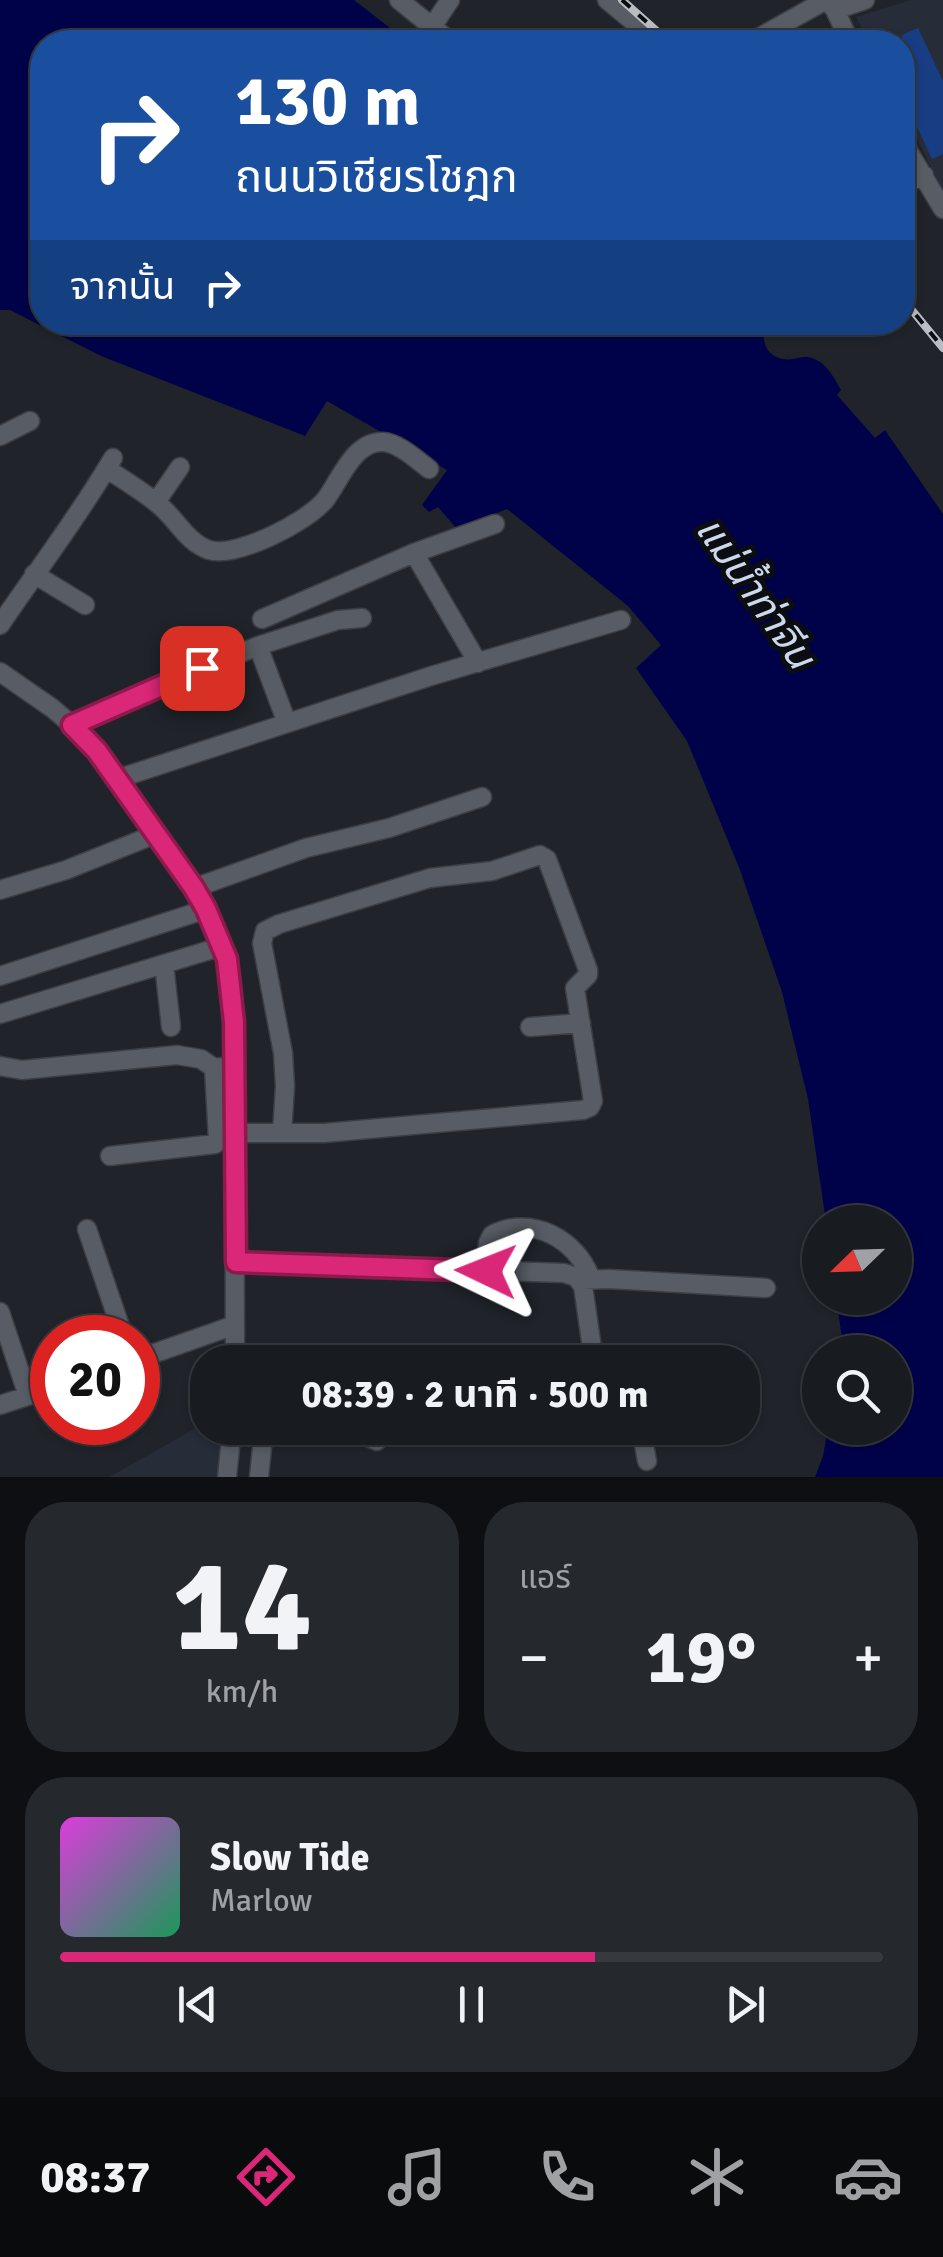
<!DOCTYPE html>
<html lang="th">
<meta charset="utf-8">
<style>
:root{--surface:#181b20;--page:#25282d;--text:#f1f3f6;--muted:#9fa1a5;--line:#36393e;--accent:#db2777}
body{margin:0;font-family:Signika,"Noto Sans Thai",sans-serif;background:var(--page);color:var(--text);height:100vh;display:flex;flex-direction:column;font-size:38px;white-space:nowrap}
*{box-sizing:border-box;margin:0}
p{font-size:32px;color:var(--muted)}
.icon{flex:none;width:55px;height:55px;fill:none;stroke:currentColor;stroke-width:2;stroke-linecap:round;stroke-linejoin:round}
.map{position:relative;height:1477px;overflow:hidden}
.details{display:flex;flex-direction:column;gap:25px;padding:25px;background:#0d0f12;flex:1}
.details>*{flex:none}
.guide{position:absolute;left:30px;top:30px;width:885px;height:305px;border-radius:40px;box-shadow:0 2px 8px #0004,0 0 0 2px var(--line);background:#1a4fa0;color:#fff;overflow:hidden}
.needle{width:65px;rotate:247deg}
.controls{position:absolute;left:802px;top:1205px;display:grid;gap:20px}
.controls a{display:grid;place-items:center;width:110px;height:110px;border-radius:50%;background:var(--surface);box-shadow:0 2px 8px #0004,0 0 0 2px var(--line);font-size:50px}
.speed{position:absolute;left:30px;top:1315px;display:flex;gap:20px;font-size:50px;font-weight:700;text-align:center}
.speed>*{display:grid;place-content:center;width:130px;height:130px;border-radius:50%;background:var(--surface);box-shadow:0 2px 8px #0004,0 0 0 2px var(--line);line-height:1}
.speed .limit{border:15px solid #d22;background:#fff;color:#111}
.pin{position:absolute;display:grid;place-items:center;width:85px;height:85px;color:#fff;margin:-42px;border-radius:20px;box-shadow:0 5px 15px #0006}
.me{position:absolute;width:110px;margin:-55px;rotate:272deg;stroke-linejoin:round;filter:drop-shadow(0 0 8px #0008)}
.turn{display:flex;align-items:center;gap:35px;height:210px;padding:0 40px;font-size:45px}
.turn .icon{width:130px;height:130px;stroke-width:2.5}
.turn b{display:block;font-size:70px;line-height:85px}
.then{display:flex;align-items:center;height:95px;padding:0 40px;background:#0003;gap:20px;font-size:38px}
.big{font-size:75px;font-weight:700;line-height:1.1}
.details .card{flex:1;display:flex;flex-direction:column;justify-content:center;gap:15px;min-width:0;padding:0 35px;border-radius:40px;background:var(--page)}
.details .dial{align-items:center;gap:0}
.dial b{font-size:130px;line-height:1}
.song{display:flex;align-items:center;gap:30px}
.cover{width:120px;height:120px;border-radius:15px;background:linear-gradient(135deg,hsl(300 70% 55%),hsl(150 70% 35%))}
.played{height:10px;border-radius:5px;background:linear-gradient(90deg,var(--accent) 65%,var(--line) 65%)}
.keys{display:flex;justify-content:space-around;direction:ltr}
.heat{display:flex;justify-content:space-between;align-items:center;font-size:55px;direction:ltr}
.details .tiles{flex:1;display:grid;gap:25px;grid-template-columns:1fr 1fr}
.card:last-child{grid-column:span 2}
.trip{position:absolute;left:190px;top:1345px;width:570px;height:100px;border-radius:40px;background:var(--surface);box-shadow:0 2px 8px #0004,0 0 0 2px var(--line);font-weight:700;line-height:100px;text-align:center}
.dock{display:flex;height:160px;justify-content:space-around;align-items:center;background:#0a0b0d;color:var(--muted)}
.dock .icon{width:70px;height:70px}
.dock .on{color:var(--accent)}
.dock b{font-size:45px;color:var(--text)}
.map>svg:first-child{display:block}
.built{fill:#262c38}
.water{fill:#000249}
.building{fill:#193d83}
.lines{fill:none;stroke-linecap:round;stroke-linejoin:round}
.minor-casing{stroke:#3c3f44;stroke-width:21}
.minor{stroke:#585c64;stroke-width:18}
.rail-casing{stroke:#babdc2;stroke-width:8}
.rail{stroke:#0b0d10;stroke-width:4;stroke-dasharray:11;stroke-linecap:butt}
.route-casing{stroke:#8e194d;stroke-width:25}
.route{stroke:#db2777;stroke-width:18}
.labels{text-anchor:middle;stroke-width:10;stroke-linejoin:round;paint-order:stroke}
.water-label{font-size:40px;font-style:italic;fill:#ccd8ec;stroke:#0b0d10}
</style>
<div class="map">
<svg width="943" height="1477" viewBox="0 0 943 1477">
<rect width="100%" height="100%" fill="#20242a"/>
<path class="built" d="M911,0H943V192L903,110L902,42H869L856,17Z
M207,1422L208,1428H229L222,1477H109Z"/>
<path class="water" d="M0,0H354L408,42H42V322L764,323C762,339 764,356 784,359C792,361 801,356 808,357C825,360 834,377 841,390L837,395L875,438L885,430L943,514V1477H815L823,1456L828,1428H895V1352H840L842,1338L836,1298H895V1222H826L808,1099L782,992L740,870L687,741L636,668L661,645L628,606L507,509L457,529L438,507L429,512L422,505L447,470L327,401L305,436L101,356L10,310H0Z"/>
<path class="building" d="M918,28L943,81V154L932,159L902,95V35Z"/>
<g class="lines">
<defs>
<path id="minor" d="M399,0L451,42
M607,0L658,42
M827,0L835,10L850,42
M835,10L865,0
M432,27L450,0
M751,42L826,0
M902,141L943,209
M902,185L924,175
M0,436L30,421
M107,469C124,480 142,491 158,504C176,518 186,542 209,550C237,558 307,522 325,500C340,481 353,441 383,442C399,443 417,460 429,469
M156,502L180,467
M414,553L495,524
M34,574L85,605
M262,619L414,553L478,663
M0,625C38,569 79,516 113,458
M258,646L338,620L362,618
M0,672L52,708L78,730L97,751L194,888L207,909L227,959L234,1022L235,1362
M72,725L90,716L258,646L287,723
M117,779L431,676L621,620
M194,888L306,848L389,828L482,797
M0,890L66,870L156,834
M164,964L171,1027
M0,976L207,909
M0,1014L223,946
M530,1027L581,1023
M0,1066L22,1070L177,1055L201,1059L214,1068
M236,1133H324L583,1110L590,1107L593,1101L575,988L588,975V970L547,859L540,855L492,871L430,878L279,924L265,931L262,943L283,1053L285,1086L282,1133
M110,1156L215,1144L218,1140L214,1068L224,1067
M87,1229L124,1338
M236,1262L564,1273L576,1277L583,1286L594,1362
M486,1271L488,1243L492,1235C531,1214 577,1239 591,1279
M581,1280L609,1279L766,1288
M0,1312L28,1396
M138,1359L235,1325
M0,1405L52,1388
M346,1428L377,1441
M641,1428L647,1461
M227,1477L232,1428
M259,1477L264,1428"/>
</defs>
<use href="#minor" class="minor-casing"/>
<use href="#minor" class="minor"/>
<defs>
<path id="rail" d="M622,0L669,42
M902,298L943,348"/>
</defs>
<use href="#rail" class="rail-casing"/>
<use href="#rail" class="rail"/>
</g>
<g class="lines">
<defs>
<path id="route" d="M202,668L72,725L97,751L194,888L206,909L227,959L234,1022L236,1262L486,1271"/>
</defs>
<use href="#route" class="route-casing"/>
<use href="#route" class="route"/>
</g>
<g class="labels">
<g class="water-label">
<text transform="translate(756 592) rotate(55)" y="14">แม่น้ำท่าจีน</text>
</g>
</g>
</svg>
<div class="controls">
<a><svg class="needle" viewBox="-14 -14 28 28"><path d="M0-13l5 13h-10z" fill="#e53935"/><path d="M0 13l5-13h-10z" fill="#9fa1a5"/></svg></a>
<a><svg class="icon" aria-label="search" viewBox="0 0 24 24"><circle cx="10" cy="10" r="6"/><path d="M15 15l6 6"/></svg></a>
</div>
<div class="speed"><div class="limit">20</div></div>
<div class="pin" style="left:202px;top:668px;background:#d93025"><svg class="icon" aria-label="arrive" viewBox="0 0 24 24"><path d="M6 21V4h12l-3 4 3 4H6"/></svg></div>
<svg class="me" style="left:486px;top:1271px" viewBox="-20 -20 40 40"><path d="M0-17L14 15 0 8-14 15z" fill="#db2777" stroke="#fff" stroke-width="4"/></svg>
<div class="trip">08:39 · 2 นาที · 500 m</div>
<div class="guide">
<div class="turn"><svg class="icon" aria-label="right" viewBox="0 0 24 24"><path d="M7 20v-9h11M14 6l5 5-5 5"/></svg><div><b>130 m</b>ถนนวิเชียรโชฎก</div></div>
<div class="then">จากนั้น<svg class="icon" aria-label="right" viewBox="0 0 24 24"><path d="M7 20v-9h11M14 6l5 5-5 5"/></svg></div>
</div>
</div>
<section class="details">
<div class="tiles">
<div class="card dial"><b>14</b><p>km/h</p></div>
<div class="card"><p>แอร์</p>
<div class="heat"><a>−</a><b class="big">19°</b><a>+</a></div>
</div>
<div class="card">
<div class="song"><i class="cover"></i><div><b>Slow Tide</b><p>Marlow</p></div></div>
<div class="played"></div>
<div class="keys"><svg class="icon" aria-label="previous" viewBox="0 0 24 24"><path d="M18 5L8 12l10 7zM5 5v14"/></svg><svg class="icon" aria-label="pause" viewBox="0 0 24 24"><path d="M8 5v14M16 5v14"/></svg><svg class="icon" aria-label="next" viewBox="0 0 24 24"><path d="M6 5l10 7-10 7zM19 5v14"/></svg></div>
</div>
</div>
</section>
<nav class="dock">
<b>08:37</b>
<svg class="icon on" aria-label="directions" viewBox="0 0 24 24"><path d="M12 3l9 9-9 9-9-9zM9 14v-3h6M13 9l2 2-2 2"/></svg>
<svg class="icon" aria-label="music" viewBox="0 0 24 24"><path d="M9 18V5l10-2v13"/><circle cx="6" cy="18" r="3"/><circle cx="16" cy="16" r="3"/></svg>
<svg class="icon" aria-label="phone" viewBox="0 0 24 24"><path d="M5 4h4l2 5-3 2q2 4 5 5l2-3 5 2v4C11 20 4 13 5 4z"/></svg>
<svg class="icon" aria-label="climate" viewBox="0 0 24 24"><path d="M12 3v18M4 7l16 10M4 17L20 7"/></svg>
<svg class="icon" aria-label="car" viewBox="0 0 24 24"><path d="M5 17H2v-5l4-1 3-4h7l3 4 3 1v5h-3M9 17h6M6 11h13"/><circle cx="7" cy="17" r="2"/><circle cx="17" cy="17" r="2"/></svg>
</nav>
